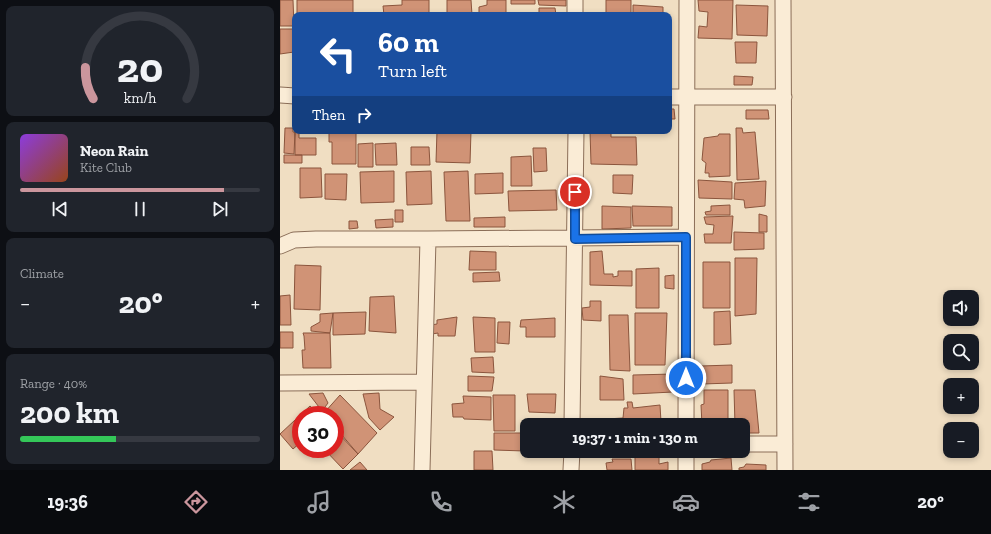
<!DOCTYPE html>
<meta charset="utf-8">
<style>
:root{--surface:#171b24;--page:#20242c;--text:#f1f3f6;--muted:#9ea1a6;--line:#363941;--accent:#cb969d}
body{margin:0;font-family:"Zilla Slab",serif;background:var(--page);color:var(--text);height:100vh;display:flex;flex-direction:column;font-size:15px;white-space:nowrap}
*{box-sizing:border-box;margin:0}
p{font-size:13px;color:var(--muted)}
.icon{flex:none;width:22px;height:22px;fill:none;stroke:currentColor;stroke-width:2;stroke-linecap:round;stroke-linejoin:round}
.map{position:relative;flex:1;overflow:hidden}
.details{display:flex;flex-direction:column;gap:6px;padding:6px;background:#0d0f14;width:280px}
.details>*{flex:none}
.top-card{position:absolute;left:12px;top:12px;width:380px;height:122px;border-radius:8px;box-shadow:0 2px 6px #0003;background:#1a4fa0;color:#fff;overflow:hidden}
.controls{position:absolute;left:663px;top:290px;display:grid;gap:8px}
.controls a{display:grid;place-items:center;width:36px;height:36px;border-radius:8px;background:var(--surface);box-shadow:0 2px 6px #0003;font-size:20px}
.speed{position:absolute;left:12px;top:406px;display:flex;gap:8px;font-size:20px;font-weight:700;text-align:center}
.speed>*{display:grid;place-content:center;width:52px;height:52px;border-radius:50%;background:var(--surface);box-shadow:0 2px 6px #0003;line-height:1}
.speed .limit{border:6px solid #d22;background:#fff;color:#111}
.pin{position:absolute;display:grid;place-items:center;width:34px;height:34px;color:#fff;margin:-17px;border:2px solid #fff;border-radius:50%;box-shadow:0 1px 4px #0007}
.me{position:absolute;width:44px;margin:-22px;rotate:0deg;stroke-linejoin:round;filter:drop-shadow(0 0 3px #0008)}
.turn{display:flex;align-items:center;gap:14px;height:84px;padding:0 20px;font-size:18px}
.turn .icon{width:52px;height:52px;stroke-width:2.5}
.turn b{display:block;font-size:28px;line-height:34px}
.then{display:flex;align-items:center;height:38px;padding:0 20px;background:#0003;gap:8px;font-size:15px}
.big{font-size:30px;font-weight:700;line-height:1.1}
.details .tile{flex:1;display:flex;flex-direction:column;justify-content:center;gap:6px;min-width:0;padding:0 14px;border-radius:8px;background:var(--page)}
.details .dial{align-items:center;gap:0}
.dial svg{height:104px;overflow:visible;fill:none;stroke:var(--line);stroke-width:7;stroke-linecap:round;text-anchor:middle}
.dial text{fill:var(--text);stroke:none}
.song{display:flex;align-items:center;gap:12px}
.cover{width:48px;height:48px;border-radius:6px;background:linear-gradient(135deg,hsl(270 70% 55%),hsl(20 70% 35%))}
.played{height:4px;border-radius:2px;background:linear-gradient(90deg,var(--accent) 85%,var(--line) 85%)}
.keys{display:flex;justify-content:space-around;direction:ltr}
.heat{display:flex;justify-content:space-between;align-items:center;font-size:22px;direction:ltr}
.charge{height:6px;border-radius:3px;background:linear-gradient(90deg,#34c759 40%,var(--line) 0)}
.trip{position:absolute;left:240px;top:418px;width:230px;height:40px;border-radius:8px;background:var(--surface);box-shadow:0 2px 6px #0003;font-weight:700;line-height:40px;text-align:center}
.dock{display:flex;height:64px;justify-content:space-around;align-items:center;background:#090b0e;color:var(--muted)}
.dock .icon{width:28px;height:28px}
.dock .current{color:var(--accent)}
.dock b{font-size:18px;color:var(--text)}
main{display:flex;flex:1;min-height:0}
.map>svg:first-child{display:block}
.building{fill:#d09376;stroke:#8b553d}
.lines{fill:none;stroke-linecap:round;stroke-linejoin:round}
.minor-casing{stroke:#8b6e58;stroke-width:17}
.minor{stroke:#faecd6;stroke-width:15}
.route-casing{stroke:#114b97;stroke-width:10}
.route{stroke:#1a73e8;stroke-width:7}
</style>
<main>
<section class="details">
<div class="tile dial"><svg viewBox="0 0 100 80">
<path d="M14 69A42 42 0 1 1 86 69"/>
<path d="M14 69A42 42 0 0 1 8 45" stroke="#cb969d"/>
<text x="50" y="56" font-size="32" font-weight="700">20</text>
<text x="50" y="72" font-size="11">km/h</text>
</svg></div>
<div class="tile">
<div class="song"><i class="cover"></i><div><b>Neon Rain</b><p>Kite Club</p></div></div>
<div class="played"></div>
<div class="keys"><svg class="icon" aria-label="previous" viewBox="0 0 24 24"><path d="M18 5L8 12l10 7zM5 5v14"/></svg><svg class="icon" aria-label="pause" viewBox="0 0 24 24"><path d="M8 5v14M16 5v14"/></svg><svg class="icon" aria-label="next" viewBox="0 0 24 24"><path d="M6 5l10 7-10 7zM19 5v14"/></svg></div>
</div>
<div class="tile"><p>Climate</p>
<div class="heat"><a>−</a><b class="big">20°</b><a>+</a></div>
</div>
<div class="tile"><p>Range · 40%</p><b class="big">200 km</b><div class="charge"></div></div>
</section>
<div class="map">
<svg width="711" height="470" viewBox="0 0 711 470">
<rect width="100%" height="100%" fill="#f0dec2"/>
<path class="building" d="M0,0H13L14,26H0Z
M17,0H73V15H17Z
M122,0H149V15H104L103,6L122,5Z
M167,0H191L192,15H167Z
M207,0H226V15H199V7L207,5Z
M231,0H255V4H231Z
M258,0H286V6L259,5Z
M326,0H351V15H326Z
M418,0H453L452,39L418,38L419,26L427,27L428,12L419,11Z
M353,5L383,7V15H353Z
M456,5L488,6L487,36L457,35Z
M259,8H275L276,15H259Z
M0,29H15L14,52L0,54Z
M455,42H477L476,63H456Z
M454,76L473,77L472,85H454Z
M389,109H394L395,119H389Z
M466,110H488L489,119H466Z
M5,128H13V132H15L14,154L4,153Z
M456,128H462L463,133L475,132L479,179L457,180Z
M49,131H76V164H52V142H49Z
M157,131H191L190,163L156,162Z
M310,131H331V137H356L357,165L311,164Z
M15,132H19V138H36V155H15Z
M439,134H450V176L429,177V173H425L426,163L422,160L424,138L438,136Z
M93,143V167H78V144Z
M116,143L117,165H96L95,144Z
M131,147H149L150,165H131Z
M253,148H266L267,171L254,172Z
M4,155H22V163H4Z
M251,156L252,186H231V157Z
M20,168H41L42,197L20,198Z
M114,171V202L81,203L80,172Z
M151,171L152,204L127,205L126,172Z
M188,171L190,221H166L164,172Z
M223,173V193L195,194V174Z
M45,174H67L66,200L45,199Z
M333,175H353L352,194L333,193Z
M418,180L452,182V199L419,198Z
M486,181L485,206L465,208L464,200L454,199L455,183Z
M276,190L277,210L229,211L228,191Z
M450,205V215H426L425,212L431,211V206Z
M322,206L351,207V228L322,229Z
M352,206L392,207V226H353Z
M115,210H123V222H115Z
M479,214L487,216V232H479Z
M453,216L451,243H425L424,234H433L434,225L426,224L424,217Z
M225,217V227H194V218Z
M113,219V227L96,228L95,220Z
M69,221H77L78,228L69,229Z
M454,232L484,233V249L454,250Z
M190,251L216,252V270H189Z
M322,251L324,274H333V277L338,276V271H352V286L310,285V252Z
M455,258H477L476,314L455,316Z
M423,262H450V308H423Z
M15,265L41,266L40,310L14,309Z
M379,268V308H356V269Z
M219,272L220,281L193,282V273Z
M394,275V289L385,288V276Z
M10,295L11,325H0V296Z
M114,296L116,333L89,331L90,297Z
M310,301H321V321L303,320L302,308L310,307Z
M450,311L451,344L434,345V312Z
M86,312L85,334L53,335V313Z
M53,313L50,333L31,331V327L40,322V314Z
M355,313H387L385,365H355Z
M329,315H348L350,371L330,370Z
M177,317L175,336H158V333L152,334L151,325L157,324V320Z
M193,317L215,318V352H195Z
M275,318V337H246V327H240L241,320Z
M218,322H230L229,344L217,343Z
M0,332H13V348H0Z
M23,333H50L51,368H23L22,350H25L24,336Z
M213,357L214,373L192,372L191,358Z
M452,365V383L422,384L421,366Z
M394,374L393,392L353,394V375Z
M188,376L214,377L212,391H188Z
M320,376L343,379L344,400H320Z
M424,390H448V425H422L421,405L424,404Z
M454,390H475L479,433H463V425H455Z
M43,393L48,403L42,411L29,394Z
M99,393L100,409L114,417L100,430L89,418L83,394Z
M247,394H276L275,413L249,412Z
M60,395L97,433L78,454L55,427V415H45L44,413Z
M213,395H235V431H214Z
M183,396L211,397V420L184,419L183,417H173L172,404L184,403Z
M347,402H352L353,408L380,405L381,422L352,425H311L310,420L343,418L344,408H348Z
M30,406L40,415H21V442L13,449L0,434Z
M55,430L78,454L63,469L44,449H55Z
M214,433H247V451L275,452L214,450Z
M194,451H212L213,470H194Z
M379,454V464L388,462V470H355V456Z
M451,458L452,470H422V464L430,462L431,460Z
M332,459H351L352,470H327L326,463L333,462Z
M80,462L87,470H70Z
M466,464L486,465V470H459V468L464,467Z"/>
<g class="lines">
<defs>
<path id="minor" d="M295,0V15
M503,0L505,470
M0,95L15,96
M389,97H504
M0,246L14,240L36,239H148L406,237
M0,383L144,382
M292,425L296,131
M406,425L407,0
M463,444H505
M406,451V470
M142,470L148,239
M291,470L292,451"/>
</defs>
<use href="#minor" class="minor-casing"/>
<use href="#minor" class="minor"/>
</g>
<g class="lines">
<defs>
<path id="route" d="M295,192V239L406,237V378"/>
</defs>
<use href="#route" class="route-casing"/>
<use href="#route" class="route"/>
</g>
</svg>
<div class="controls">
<a><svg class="icon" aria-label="sound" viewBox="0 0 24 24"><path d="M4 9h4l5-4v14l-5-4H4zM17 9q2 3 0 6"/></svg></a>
<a><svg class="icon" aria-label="search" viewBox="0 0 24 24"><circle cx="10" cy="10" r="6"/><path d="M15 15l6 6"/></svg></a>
<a>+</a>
<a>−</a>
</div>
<div class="speed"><div class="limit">30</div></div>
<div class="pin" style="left:295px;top:192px;background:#d93025"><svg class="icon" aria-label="arrive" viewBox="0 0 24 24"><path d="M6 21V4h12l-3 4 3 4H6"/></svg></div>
<svg class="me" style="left:406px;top:378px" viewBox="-20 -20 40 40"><circle r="17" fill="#1a73e8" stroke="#fff" stroke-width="3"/><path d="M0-11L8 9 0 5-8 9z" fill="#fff"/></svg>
<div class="trip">19:37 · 1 min · 130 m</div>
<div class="top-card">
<div class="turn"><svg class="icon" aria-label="left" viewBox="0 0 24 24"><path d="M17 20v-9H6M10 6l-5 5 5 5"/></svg><div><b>60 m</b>Turn left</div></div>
<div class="then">Then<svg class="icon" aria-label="right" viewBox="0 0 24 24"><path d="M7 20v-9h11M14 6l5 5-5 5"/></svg></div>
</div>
</div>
</main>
<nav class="dock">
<b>19:36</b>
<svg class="icon current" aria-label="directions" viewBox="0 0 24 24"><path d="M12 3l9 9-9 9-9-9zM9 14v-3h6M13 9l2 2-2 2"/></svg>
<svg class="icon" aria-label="music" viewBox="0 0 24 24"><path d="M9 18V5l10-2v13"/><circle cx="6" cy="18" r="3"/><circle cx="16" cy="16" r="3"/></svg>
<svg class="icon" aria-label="phone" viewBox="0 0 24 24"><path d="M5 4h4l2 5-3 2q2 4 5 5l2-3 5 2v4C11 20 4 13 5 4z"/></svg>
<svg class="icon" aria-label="climate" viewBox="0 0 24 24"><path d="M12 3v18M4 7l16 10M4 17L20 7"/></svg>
<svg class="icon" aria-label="car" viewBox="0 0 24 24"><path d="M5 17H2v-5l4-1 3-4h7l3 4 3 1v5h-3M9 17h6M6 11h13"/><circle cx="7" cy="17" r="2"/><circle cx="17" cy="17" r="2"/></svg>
<svg class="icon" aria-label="filters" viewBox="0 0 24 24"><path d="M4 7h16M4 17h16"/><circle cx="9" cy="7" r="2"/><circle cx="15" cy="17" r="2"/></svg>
<b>20°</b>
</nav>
